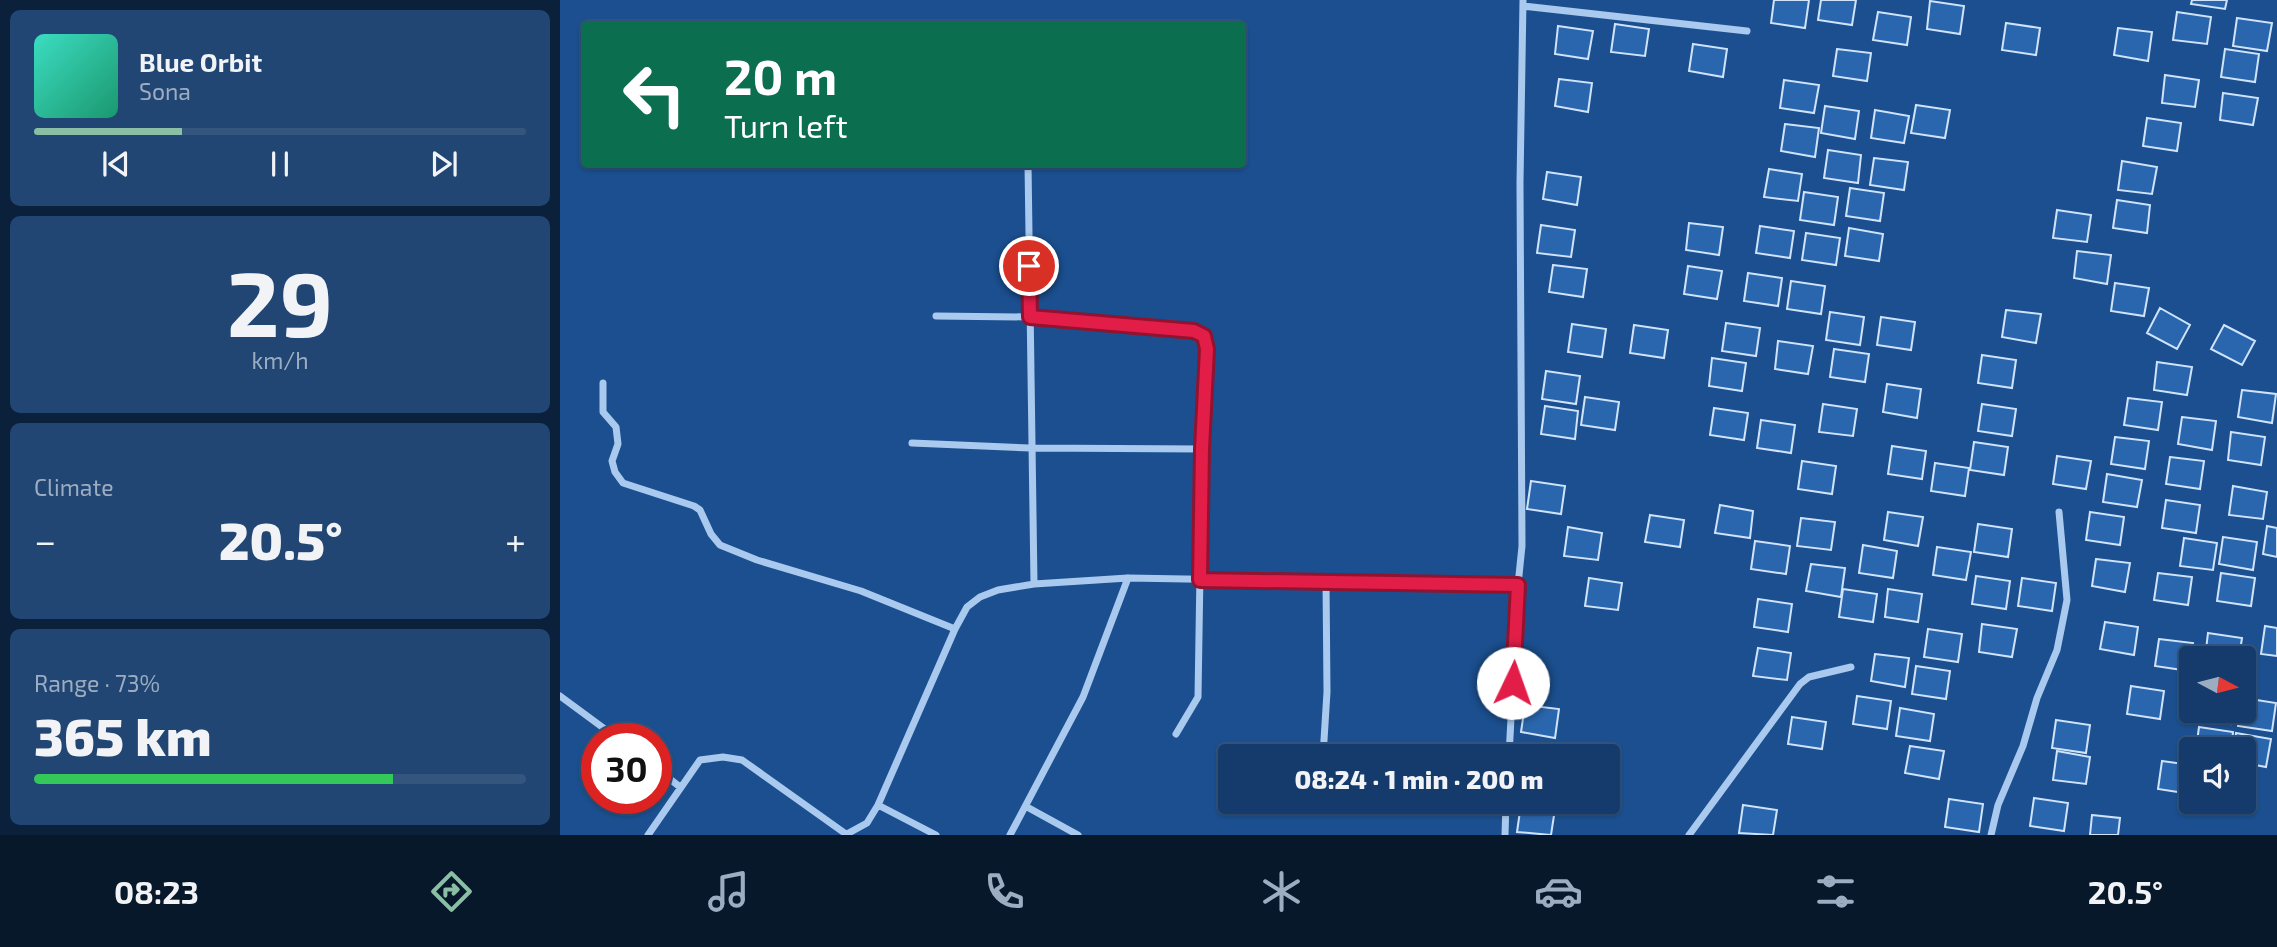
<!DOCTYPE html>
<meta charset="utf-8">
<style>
:root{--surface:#143b6b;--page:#214673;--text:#f1f3f6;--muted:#9dadc1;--line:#33557e;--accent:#8abfa5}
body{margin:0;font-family:"Exo 2",sans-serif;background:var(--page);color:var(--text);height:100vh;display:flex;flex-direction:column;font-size:26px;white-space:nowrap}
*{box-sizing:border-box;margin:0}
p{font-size:23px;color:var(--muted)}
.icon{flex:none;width:38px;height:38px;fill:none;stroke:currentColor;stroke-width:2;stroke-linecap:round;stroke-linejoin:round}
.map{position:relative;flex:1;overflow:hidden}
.drawer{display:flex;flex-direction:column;gap:10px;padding:10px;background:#0b203b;width:560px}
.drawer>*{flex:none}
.guide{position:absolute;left:21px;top:21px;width:665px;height:147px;border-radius:7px;box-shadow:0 2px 5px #0004,0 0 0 2px var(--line);background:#0b6e4f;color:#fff;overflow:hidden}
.needle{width:46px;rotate:97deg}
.fabs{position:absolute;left:1619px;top:646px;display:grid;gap:14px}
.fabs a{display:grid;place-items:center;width:77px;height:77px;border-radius:7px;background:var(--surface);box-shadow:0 2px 5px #0004,0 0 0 2px var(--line);font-size:35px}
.speed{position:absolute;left:21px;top:723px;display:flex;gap:14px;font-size:35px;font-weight:700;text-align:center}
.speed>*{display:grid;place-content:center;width:91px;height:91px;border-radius:50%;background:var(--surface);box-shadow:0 2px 5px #0004,0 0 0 2px var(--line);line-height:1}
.speed .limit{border:10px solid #d22;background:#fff;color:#111}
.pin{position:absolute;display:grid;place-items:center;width:60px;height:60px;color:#fff;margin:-30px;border:4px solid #fff;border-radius:50%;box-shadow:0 2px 7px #0007}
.me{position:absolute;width:77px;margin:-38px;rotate:3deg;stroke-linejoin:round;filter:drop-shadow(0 0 5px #0008)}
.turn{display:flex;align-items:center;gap:24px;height:147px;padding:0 28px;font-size:32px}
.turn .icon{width:91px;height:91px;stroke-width:2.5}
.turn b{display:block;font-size:49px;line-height:60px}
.big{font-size:52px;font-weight:800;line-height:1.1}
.drawer .widget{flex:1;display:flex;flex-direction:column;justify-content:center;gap:10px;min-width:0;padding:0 24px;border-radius:10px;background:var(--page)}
.drawer .dial{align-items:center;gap:0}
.dial b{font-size:91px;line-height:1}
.song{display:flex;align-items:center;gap:21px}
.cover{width:84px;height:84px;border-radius:10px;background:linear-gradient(135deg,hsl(170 70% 55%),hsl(160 70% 35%))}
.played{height:7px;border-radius:4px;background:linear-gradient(90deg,var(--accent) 30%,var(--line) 30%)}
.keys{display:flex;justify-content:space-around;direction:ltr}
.heat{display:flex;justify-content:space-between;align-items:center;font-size:38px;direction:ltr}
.charge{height:10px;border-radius:5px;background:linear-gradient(90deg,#34c759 73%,var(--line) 0)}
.trip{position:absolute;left:658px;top:744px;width:402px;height:70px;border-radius:7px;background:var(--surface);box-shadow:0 2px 5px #0004,0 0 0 2px var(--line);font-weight:800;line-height:70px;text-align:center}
.menu{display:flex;height:112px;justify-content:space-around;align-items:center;background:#08182b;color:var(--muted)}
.menu .icon{width:49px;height:49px}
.menu .selected{color:var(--accent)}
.menu b{font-size:32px;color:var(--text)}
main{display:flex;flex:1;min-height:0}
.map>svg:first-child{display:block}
.building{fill:#2a66ad;stroke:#cfe3fa;stroke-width:2}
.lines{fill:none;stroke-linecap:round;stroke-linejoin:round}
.minor{stroke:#a9c9ee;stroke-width:7}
.route-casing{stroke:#92132f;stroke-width:18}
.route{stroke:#e11d48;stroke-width:12}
</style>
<main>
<section class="drawer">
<div class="widget">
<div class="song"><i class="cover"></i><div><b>Blue Orbit</b><p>Sona</p></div></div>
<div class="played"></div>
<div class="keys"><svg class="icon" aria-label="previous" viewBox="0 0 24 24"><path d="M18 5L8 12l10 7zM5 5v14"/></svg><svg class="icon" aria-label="pause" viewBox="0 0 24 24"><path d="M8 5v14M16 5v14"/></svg><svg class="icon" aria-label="next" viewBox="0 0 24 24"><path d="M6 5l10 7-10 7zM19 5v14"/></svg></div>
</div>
<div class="widget dial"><b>29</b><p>km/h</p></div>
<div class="widget"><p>Climate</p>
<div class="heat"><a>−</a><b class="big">20.5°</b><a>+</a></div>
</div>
<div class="widget"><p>Range · 73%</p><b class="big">365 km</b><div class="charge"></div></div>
</section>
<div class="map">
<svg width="1717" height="835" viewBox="0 0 1717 835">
<rect width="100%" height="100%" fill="#1b4f8f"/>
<path class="building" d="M1214,0H1249L1245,28L1211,23Z
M1261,0H1296L1292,25L1258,20Z
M1632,0H1667L1665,9L1631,4Z
M1370,1L1404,6L1400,34L1367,29Z
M1318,12L1351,17L1347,45L1313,40Z
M1617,12L1651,17L1647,44L1613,40Z
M1677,18L1712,23L1707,51L1673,46Z
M1446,23L1480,28L1476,55L1442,50Z
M1055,24L1089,29L1085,56L1051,52Z
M998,26L1033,31L1028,59L995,54Z
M1558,28L1592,32L1588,61L1554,55Z
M1133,44L1167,49L1163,77L1129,71Z
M1277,49L1311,53L1307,81L1273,76Z
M1665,49L1699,54L1695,82L1661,77Z
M1605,75L1639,80L1635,107L1602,103Z
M999,79L1032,83L1028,112L995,106Z
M1224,80L1259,85L1254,113L1220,108Z
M1663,93L1698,98L1693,125L1660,120Z
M1356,105L1390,110L1385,138L1351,133Z
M1265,106L1299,111L1295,139L1261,133Z
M1315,110L1349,116L1344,143L1311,138Z
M1587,118L1621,123L1617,151L1583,146Z
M1225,124L1259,128L1255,157L1221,151Z
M1268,150L1301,155L1298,183L1264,178Z
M1314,158L1348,162L1344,190L1310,185Z
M1562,161L1597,167L1592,194L1558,190Z
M1209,169L1242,174L1238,201L1204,197Z
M987,172L1021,177L1017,205L983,199Z
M1290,188L1324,193L1320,221L1286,216Z
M1244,192L1278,197L1274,225L1240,220Z
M1557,200L1590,205L1587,233L1553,228Z
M1497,210L1531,215L1527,242L1493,238Z
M1129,223L1163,227L1159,255L1126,250Z
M981,225L1015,230L1011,257L977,253Z
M1200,226L1234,231L1230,258L1196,253Z
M1289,228L1323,234L1319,261L1285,256Z
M1246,233L1280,238L1276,265L1242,260Z
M1517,251L1551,255L1547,284L1514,278Z
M993,265L1027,269L1023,297L989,292Z
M1128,266L1162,271L1157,299L1124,294Z
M1188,273L1222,278L1218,306L1184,301Z
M1231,281L1265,286L1261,314L1227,309Z
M1555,283L1589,288L1584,316L1551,311Z
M1600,308L1630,325L1617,349L1587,333Z
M1446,310L1481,314L1476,343L1442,337Z
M1270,312L1304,317L1300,345L1266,340Z
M1321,317L1355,322L1351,350L1317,345Z
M1166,323L1200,328L1196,356L1162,351Z
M1012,324L1046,329L1042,357L1008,352Z
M1074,325L1108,330L1104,358L1070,353Z
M1664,325L1695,341L1682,365L1651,349Z
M1218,341L1253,346L1248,374L1215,369Z
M1274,349L1309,354L1305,382L1270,377Z
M1422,355L1456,360L1452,388L1418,383Z
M1152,358L1186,363L1182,391L1149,386Z
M1597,362L1632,367L1627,395L1594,390Z
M986,371L1020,376L1016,404L982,399Z
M1327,384L1361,389L1357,418L1323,412Z
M1682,390L1716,394L1712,423L1678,417Z
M1025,397L1059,402L1055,430L1021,425Z
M1568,398L1602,402L1598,430L1564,425Z
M1263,404L1297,409L1293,436L1259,432Z
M1422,404L1456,409L1452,436L1418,431Z
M985,406L1018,411L1015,439L981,434Z
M1154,408L1188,413L1184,440L1150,435Z
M1622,417L1656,421L1652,450L1618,444Z
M1201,420L1235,425L1231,453L1197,448Z
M1671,432L1705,437L1701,465L1668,460Z
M1555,437L1589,441L1585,469L1551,464Z
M1414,442L1448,447L1444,475L1410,470Z
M1332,446L1366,451L1362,479L1328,474Z
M1497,456L1531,461L1526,489L1493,484Z
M1610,457L1644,461L1640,489L1606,484Z
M1242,461L1276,466L1272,494L1238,489Z
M1375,463L1409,468L1405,496L1371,491Z
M1547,474L1582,480L1577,507L1543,502Z
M971,481L1005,486L1001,514L967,509Z
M1673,486L1707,492L1703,519L1669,515Z
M1606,500L1640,505L1636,533L1602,528Z
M1160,505L1193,511L1190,538L1155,533Z
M1328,512L1363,517L1358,546L1324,540Z
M1530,512L1564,517L1560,545L1526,540Z
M1090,515L1124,520L1120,547L1085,542Z
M1241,518L1275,522L1271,550L1237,546Z
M1418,524L1452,529L1448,557L1414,552Z
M1707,526L1717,528V557L1703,554Z
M1008,527L1042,533L1038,560L1004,556Z
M1663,537L1697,542L1693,570L1659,564Z
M1624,538L1657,543L1653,570L1620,566Z
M1195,541L1230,546L1226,574L1191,569Z
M1303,545L1337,551L1333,578L1299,573Z
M1377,547L1411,552L1406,580L1373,575Z
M1536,559L1570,563L1565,592L1532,586Z
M1251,564L1285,568L1281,597L1246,591Z
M1598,573L1632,577L1628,605L1594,600Z
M1661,573L1695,578L1691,606L1657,601Z
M1416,576L1450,581L1446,609L1412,604Z
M1029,578L1062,583L1058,610L1025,606Z
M1462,578L1496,583L1492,611L1458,606Z
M1283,589L1317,594L1313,622L1279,617Z
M1328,589L1362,594L1358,622L1325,617Z
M1198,599L1232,604L1228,632L1194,627Z
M1545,622L1578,627L1574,655L1540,649Z
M1422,624L1457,629L1452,657L1419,652Z
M1705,626L1717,628V656L1701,654Z
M1368,629L1402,634L1398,662L1364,657Z
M1648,633L1682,638L1679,658H1645Z
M1599,639L1633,643L1629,671L1595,666Z
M1198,648L1231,653L1227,680L1193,676Z
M1315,654L1349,658L1345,687L1311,681Z
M1356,666L1390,671L1386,699L1352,694Z
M1571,686L1604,691L1600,719L1567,714Z
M1297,696L1331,701L1327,729L1293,724Z
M1684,698L1716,703L1712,731L1678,726L1680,710H1684Z
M965,705L999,709L995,738L961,732Z
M1340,708L1374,714L1370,741L1336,736Z
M1639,710H1674L1671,724L1638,719Z
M1232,717L1266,722L1262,749L1228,744Z
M1496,720L1530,725L1526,753L1492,748Z
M1639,727L1673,732L1671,749H1636Z
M1676,733L1711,739L1706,767L1684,763V749H1674Z
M1350,746L1384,751L1379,779L1345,773Z
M1497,751L1530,757L1526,784L1493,780Z
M1602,761L1631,765V794L1598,789Z
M1684,783L1694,785L1689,812L1655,807L1656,802H1684Z
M1474,798L1508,803L1504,831L1470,826Z
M1389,799L1423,804L1419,832L1385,827Z
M961,804L995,809L991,835L957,832Z
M1183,805L1217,810L1213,835L1179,833Z
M1532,815L1560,818L1558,835H1530Z"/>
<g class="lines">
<path class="minor" d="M963,6L1187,31
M468,164L474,584
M376,316L469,317L634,331L644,336L647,350L642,449L638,697L616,734
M43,383V412L56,427L58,444L52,461L55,472L63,483L134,506L140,510L151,534L160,545L197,560L301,591L395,629
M352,443L470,448L642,449
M0,696L57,738
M763,756L767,692L766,581
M949,756L958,585L962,546L960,183L963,0
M96,768L120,787
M318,805L376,835
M467,807L518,835
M88,835L140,760L163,757L182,760L286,834
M285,835L307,823L318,805L395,629L407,607L420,597L438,590L474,584L568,578L958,585
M450,835L523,697L568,578
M945,835L946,802
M1129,835L1240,684L1249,677L1291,667
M1431,835L1438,805L1463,746L1477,698L1497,650L1507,600L1499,512"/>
</g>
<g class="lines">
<defs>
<path id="route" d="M469,266L470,317L634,331L644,336L647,349L642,449L640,580L958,585L953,683"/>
</defs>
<use href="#route" class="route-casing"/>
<use href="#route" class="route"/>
</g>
</svg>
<div class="fabs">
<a><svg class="needle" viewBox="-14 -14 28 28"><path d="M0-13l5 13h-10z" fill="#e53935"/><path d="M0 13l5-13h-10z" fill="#9dadc1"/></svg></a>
<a><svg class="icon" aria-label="sound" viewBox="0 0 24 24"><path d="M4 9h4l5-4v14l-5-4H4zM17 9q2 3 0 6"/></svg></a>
</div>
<div class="speed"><div class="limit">30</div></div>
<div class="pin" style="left:469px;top:266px;background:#d93025"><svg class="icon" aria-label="arrive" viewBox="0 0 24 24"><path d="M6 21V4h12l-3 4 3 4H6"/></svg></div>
<svg class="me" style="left:953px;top:683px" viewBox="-20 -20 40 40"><circle r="19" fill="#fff"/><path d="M0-13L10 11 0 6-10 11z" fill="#e11d48"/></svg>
<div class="trip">08:24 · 1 min · 200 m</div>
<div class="guide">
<div class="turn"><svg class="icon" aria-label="left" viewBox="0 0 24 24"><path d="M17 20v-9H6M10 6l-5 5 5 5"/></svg><div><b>20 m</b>Turn left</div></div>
</div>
</div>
</main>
<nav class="menu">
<b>08:23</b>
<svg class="icon selected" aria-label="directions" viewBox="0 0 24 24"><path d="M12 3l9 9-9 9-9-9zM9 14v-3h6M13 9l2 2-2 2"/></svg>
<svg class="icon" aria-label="music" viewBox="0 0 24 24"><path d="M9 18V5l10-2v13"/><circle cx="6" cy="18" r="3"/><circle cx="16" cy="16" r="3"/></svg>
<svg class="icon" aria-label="phone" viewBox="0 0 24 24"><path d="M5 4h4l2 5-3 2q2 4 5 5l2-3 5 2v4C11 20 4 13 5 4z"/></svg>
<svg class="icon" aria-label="climate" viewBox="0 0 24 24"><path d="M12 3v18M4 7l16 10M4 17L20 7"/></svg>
<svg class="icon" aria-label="car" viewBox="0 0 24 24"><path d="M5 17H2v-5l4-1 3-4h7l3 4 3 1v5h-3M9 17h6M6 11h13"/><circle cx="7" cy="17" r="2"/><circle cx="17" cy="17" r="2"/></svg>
<svg class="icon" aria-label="filters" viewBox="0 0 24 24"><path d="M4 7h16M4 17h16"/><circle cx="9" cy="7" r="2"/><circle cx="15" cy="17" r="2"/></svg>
<b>20.5°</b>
</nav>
